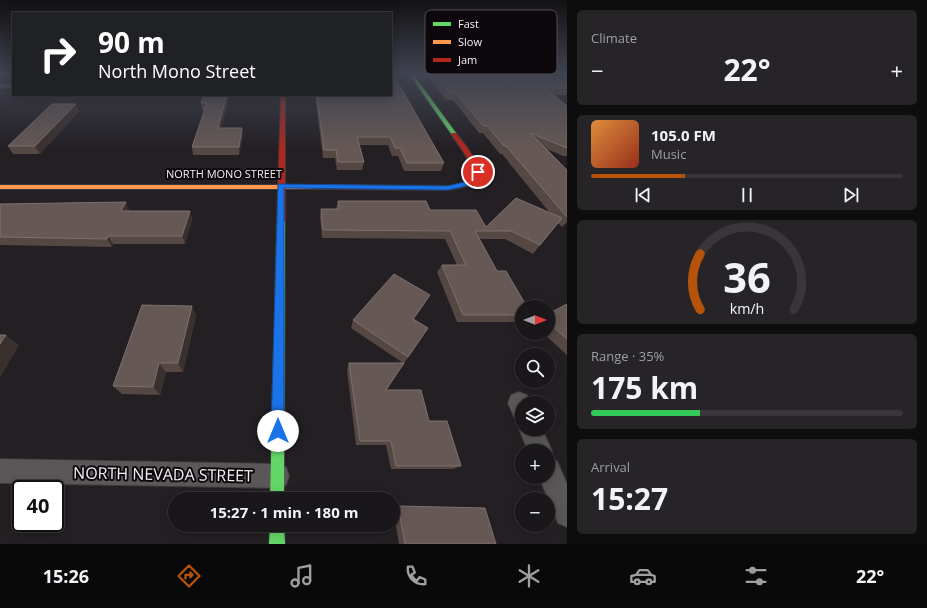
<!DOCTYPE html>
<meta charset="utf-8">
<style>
:root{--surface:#1a171a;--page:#272427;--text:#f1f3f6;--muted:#9f9fa2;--line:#383639;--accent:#b45309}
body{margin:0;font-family:"Open Sans",sans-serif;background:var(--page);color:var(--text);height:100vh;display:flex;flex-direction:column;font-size:15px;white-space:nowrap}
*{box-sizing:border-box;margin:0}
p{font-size:13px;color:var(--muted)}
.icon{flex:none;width:22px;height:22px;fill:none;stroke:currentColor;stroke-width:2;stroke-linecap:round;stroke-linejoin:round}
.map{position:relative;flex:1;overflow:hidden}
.details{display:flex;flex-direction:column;gap:10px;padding:10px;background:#0e0d0e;width:360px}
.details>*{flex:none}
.hud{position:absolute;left:12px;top:12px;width:380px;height:84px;border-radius:0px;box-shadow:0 2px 10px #0003,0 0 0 1px var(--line);background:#202124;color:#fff;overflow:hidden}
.needle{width:26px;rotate:90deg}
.fabs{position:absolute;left:515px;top:300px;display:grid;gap:8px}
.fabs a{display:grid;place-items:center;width:40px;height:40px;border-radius:50%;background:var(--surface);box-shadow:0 2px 10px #0003,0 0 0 1px var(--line);font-size:20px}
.speed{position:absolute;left:12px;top:480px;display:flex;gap:8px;font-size:20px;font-weight:700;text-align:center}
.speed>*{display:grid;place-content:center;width:52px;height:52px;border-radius:50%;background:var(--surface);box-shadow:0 2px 10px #0003,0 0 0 1px var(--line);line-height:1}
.speed .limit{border:2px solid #111;border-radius:6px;background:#fff;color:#111}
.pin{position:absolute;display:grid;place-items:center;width:34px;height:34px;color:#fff;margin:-17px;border:2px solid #fff;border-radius:50%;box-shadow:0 1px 4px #0007}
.me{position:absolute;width:44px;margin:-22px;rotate:0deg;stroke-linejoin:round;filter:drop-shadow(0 0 3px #0008)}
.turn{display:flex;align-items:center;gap:14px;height:84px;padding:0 20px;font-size:18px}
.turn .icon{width:52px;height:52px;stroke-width:2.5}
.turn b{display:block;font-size:28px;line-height:34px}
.big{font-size:30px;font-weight:700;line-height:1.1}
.details .widget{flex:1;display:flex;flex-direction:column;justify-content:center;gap:6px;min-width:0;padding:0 14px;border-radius:6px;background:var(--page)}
.details .dial{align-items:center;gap:0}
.dial svg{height:104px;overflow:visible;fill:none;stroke:var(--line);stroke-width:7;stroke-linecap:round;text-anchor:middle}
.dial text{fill:var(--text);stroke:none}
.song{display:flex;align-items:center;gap:12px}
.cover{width:48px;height:48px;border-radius:6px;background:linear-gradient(135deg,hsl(30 70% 55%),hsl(10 70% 35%))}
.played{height:4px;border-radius:2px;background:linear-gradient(90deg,var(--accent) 30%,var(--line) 30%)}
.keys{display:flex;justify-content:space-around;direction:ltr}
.heat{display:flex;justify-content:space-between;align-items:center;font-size:22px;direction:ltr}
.charge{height:6px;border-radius:3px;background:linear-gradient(90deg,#34c759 35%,var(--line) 0)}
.trip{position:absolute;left:168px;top:492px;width:232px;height:40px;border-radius:20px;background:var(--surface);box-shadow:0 2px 10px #0003,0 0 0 1px var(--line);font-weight:700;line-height:40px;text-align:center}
.tabs{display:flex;height:64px;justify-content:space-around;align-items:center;background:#0a090a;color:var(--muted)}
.tabs .icon{width:28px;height:28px}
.tabs .selected{color:var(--accent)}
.tabs b{font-size:18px;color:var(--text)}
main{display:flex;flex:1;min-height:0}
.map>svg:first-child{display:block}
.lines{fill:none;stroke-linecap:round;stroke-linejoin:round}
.street-casing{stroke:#3b393b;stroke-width:2}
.fast-casing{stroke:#3b393b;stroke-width:2}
.slow-casing{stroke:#3b393b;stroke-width:2}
.jam-casing{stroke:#3b393b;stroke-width:2}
.street{fill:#595757;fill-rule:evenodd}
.fast{fill:#63d668;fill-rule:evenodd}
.slow{fill:#ff974d;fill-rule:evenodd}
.jam{fill:#b3261e;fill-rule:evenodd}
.wall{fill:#554842}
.shaded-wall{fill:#3a302e}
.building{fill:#665955;stroke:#7c716e}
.route{fill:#1a73e8;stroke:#114b97}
.labels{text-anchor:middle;stroke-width:4;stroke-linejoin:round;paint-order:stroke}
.far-street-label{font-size:11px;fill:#f4eef4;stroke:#0c080c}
.near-street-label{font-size:16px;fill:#f4eef4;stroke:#0c080c}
.key{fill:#0c080c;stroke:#524d52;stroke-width:1}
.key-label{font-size:11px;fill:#f4eef4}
</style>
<main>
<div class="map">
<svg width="567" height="544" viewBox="0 0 567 544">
<rect width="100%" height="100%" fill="#231f23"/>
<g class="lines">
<defs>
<path id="street" d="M408,74H455L456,75L452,77L412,76Z
M0,84H13V88H0Z
M519,392L527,395L530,403H522V420L514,417L508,403L511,395Z
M522,421V429H542L552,451L549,458L557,461L567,484V527L558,523L539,477H548V451H528L519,429Z
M0,459L277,464L286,467L289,476L286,485L277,488L0,483Z"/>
<path id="fast" d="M409,74H413L456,133V135H452Z
M281,218L285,221L284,499H270L277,221Z
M270,525H284L285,544H269Z"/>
<path id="slow" d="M0,185H317L321,187L317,189H0Z"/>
<path id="jam" d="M281,95H285V221L281,224L277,221Z
M452,133H456C466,147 481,161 477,180L468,186L448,190L317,189L313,187L317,185L448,186L464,183L471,179C474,161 460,148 451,134Z"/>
</defs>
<use href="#street" class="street-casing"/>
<use href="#fast" class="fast-casing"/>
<use href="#slow" class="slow-casing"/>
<use href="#jam" class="jam-casing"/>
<use href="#street" class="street"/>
<use href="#fast" class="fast"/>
<use href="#slow" class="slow"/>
<use href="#jam" class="jam"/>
</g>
<path class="wall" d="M430,74H567V95H553L567,106V156H563L547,149L567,170V222L562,227L558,223L533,254L505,239H480L497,271L522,307V322H457L437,272L442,265H457L445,239L322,238L320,217L321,209H336L338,201L430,210L486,227L550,213L502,154H500L483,133H479L453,100H446L429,78Z
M230,95L221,128H242L243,136L239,155H193L192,147L205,110H202L201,103Z
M315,95H391L444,163L441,171H404L398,156H392L388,145H359L364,162L362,170H337L335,158H323Z
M76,104L79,111L40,154H13L8,146Z
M0,204L129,210V211H190L192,220L185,244H113L112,247L0,245Z
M426,302L414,319L428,328L386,390L429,421L461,466L453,469H391L386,445H356L347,370L349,363H403L351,328L353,320Z
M567,304V355L543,333H548V314Z
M192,306L196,316L183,372H166L160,395L122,394L113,386Z
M398,506L496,544H399L393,509V508Z"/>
<path class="shaded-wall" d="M227,95H230L219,136L218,128Z
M76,104L79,111L40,154L35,146Z
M242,128L243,136L239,155V147Z
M126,202L129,210L125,220L121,211Z
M190,211L192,220L185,244L182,236Z
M108,236L113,244L112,247L107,239Z
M430,295L426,302L409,326L413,319Z
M192,306L196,316L183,372L178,363Z
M6,335L19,345L0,378V344Z
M159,363L166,372L160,395L153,387Z"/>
<path class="building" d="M391,74H393L444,163H407L400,148H395L390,137H357L364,162H338L336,150H324L317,95H391Z
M434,74H543L546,75L567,84V88H545L567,106V148L530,133L567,170V217L506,146H504L487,126H483L456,93H449Z
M562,74H567V76Z
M204,95H227L218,128H242L239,147H192L207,103H201Z
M52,104H76L35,146H8Z
M516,198L562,218L540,245L511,231H475L497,271H506L527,307H522V315H463L442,265H466L450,231L323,230L321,209H339L338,201H426L430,210H476L486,227Z
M126,202L121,211H190L182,236H108L107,239L0,237V204Z
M394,274L430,295L413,319L428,328L408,357L353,320Z
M567,304V339L548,322V314Z
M142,305L192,306L178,363H159L153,387L113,386Z
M0,335H6L0,344Z
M349,363H404L386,390H421L429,421H447L461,466H396L391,441H360Z
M398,506L485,508L496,544H405Z"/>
<linearGradient id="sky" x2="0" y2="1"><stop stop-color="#131113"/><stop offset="0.49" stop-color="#3f4250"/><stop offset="1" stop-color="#3f4250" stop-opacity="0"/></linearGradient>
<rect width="567" height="150" fill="url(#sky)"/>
<path class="route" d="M478,170L481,172C477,187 460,187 448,190L284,188V431L282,435L278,437L273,435L271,431L278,184L448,186L468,181Z"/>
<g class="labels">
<g class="far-street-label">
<text x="224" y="178">NORTH MONO STREET</text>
</g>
<g class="near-street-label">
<text transform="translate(163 474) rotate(1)" y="6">NORTH NEVADA STREET</text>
</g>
</g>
<rect x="425" y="10" width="132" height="64" rx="6" class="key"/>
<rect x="433" y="22" width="18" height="4" fill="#63d668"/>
<rect x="433" y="40" width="18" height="4" fill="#ff974d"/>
<rect x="433" y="58" width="18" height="4" fill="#b3261e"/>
<g class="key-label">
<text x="458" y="28">Fast</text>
<text x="458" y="46">Slow</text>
<text x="458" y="64">Jam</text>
</g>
</svg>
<div class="fabs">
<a><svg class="needle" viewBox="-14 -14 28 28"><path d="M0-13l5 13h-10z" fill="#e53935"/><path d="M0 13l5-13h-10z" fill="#9f9fa2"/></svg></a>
<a><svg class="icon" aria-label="search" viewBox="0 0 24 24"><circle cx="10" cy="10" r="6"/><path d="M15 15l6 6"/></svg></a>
<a><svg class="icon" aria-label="layers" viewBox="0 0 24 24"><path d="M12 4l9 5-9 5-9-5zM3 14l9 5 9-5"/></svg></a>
<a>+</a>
<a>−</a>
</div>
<div class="speed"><div class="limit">40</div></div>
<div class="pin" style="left:478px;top:172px;background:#d93025"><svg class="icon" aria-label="arrive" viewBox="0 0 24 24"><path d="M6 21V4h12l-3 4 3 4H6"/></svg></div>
<svg class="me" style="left:278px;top:431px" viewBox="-20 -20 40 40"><circle r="19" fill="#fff"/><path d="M0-13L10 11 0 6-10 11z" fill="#1a73e8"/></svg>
<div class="trip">15:27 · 1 min · 180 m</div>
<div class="hud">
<div class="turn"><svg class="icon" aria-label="right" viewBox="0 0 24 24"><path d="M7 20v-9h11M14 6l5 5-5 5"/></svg><div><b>90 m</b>North Mono Street</div></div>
</div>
</div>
<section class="details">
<div class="widget"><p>Climate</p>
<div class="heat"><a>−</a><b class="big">22°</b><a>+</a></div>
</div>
<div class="widget">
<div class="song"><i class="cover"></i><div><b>105.0 FM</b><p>Music</p></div></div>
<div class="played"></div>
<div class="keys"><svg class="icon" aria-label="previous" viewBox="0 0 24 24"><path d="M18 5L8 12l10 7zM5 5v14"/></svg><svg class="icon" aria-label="pause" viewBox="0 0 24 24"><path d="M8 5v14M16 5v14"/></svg><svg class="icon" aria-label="next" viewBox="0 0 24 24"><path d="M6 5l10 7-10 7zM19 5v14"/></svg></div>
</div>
<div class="widget dial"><svg viewBox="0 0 100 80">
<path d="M14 69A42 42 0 1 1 86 69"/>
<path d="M14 69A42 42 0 0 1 14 26" stroke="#b45309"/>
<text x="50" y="56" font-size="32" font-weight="700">36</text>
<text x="50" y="72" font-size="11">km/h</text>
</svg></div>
<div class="widget"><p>Range · 35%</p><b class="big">175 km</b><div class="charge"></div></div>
<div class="widget"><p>Arrival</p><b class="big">15:27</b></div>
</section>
</main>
<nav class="tabs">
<b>15:26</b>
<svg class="icon selected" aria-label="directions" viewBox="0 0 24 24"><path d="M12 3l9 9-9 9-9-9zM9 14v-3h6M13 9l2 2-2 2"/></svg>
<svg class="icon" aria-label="music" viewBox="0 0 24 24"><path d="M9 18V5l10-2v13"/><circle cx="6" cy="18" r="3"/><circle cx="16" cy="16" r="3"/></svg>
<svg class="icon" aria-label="phone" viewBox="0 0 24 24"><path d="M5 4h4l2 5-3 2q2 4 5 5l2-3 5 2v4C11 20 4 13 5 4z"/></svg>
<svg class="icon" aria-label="climate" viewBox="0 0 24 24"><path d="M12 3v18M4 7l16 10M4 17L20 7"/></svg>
<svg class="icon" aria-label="car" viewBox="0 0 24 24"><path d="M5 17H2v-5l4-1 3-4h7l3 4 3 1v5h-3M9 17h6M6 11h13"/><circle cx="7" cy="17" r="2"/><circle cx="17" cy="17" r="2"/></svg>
<svg class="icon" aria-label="filters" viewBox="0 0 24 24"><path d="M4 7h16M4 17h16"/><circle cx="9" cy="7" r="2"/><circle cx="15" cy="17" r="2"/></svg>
<b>22°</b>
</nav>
